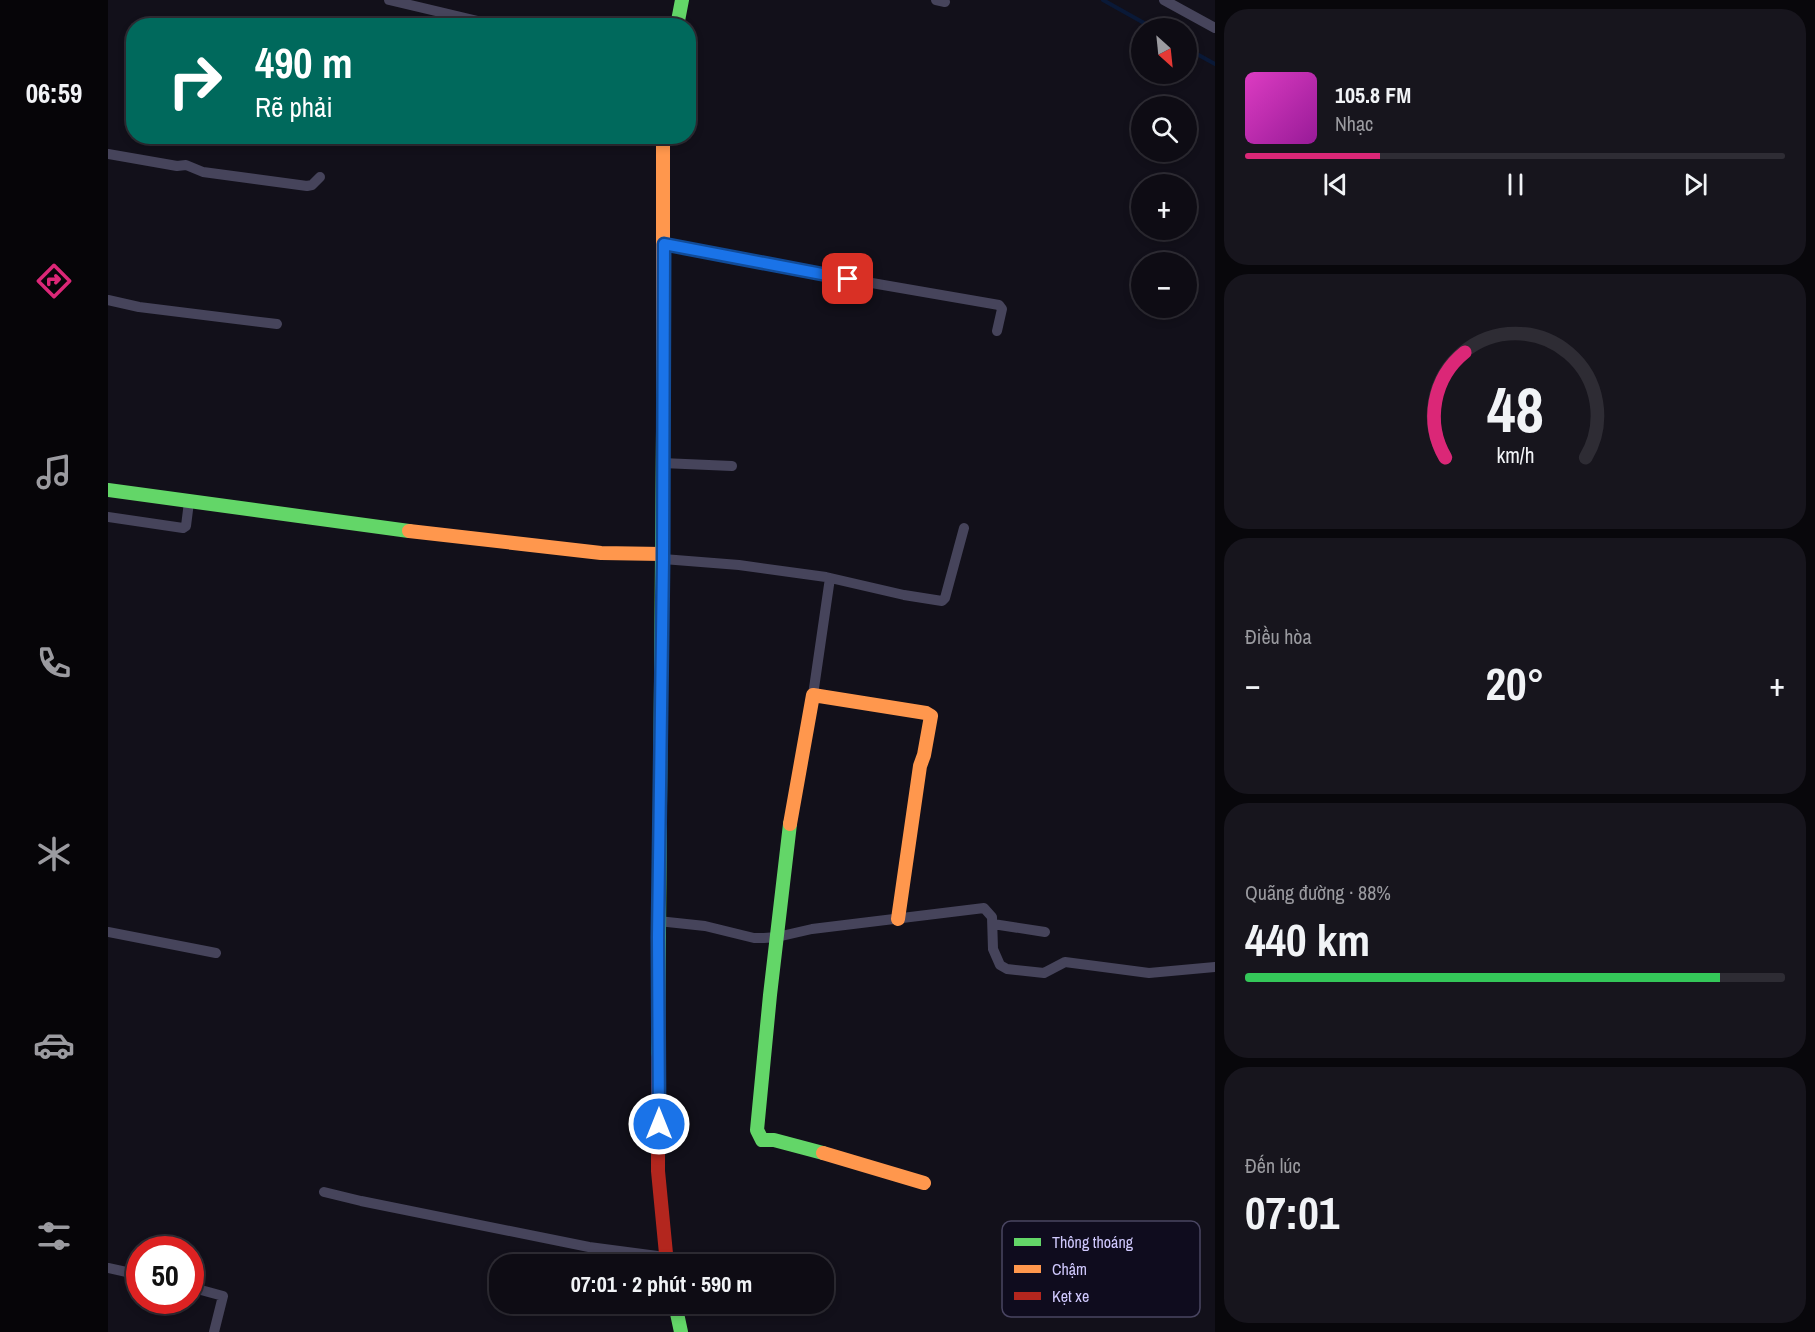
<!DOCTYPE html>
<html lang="vi">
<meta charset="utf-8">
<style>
:root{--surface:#0e0c14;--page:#17151d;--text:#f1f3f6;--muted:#9b9ba0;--line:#2e2c34;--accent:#db2777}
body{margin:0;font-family:"Archivo Narrow",sans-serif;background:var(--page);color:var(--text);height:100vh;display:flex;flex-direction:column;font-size:22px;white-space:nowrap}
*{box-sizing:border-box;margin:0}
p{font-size:20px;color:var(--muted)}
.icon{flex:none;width:33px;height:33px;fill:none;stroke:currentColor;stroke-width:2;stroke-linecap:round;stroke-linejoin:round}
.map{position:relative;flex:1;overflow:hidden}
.sheet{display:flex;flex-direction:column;gap:9px;padding:9px;background:#08070b;width:600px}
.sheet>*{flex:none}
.hud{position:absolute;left:18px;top:18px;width:570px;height:126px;border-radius:24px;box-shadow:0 3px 9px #0003,0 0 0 2px var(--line);background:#00695c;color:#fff;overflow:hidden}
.needle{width:39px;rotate:153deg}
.controls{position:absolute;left:1023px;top:18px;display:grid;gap:12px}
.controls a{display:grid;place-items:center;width:66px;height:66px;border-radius:50%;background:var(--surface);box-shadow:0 3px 9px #0003,0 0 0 2px var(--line);font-size:30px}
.speed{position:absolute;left:18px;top:1236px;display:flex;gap:12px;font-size:30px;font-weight:700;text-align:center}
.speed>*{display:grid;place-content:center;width:78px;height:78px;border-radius:50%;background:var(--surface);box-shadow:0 3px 9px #0003,0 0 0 2px var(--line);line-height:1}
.speed .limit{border:9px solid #d22;background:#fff;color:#111}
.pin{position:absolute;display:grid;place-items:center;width:51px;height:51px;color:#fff;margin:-26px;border-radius:12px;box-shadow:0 3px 9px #0006}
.me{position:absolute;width:66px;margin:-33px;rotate:0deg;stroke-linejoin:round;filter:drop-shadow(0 0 4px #0008)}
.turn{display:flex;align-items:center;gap:21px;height:126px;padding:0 30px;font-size:27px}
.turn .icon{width:78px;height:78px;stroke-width:2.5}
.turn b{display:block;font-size:42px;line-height:51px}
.big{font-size:45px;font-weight:700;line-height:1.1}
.sheet .card{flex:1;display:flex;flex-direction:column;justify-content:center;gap:9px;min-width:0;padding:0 21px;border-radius:24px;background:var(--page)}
.sheet .dial{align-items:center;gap:0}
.dial svg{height:156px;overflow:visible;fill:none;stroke:var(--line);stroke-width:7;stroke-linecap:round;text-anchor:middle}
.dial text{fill:var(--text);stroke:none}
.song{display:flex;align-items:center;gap:18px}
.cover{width:72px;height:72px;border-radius:9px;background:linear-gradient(135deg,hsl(310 70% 55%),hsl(300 70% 35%))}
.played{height:6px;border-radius:3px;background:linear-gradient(90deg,var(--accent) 25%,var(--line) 25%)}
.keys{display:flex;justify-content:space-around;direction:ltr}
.heat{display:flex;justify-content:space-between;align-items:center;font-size:33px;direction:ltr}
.charge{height:9px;border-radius:4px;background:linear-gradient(90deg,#34c759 88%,var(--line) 0)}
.trip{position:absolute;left:381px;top:1254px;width:345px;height:60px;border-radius:24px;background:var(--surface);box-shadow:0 3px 9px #0003,0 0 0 2px var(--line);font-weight:700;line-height:60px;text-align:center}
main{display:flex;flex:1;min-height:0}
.dock{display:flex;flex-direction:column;width:108px;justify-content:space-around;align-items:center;background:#060508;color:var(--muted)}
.dock .icon{width:42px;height:42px}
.dock .active{color:var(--accent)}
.dock b{font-size:27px;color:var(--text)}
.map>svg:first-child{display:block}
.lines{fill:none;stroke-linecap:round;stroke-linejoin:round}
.stream{stroke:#0a1937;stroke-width:4}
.street{stroke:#46445b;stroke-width:10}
.fast{stroke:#63d668;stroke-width:14}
.slow{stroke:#ff974d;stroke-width:14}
.jam{stroke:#b3261e;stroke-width:14}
.route-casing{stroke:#114b97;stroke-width:15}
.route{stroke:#1a73e8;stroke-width:10}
.key{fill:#0f0c1e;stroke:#494561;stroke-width:1.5}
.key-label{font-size:16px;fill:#d0c9fe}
</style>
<main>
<nav class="dock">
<b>06:59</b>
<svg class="icon active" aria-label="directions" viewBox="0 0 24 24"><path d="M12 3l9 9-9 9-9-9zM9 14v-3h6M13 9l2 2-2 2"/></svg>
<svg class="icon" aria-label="music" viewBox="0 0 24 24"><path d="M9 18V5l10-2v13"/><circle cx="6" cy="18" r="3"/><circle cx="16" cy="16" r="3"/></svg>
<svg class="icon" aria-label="phone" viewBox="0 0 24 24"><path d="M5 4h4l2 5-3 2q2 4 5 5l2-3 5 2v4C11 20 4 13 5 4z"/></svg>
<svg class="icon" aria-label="climate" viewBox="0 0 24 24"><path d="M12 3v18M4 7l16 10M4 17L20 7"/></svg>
<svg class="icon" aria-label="car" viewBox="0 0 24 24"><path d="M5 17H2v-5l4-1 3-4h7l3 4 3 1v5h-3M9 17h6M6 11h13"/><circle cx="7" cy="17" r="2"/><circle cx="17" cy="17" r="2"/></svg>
<svg class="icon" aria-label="filters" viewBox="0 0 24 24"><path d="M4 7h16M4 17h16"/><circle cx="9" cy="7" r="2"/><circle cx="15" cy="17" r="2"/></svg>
</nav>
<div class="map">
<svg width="1107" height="1332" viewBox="0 0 1107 1332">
<rect width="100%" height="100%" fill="#12101a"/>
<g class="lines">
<path class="stream" d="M995,0L1045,28
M1078,48L1107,64"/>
<path class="street" d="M281,0L391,26
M828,0L837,2
M1056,0L1107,28
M0,154L69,166L78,165L95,172L199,186L204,185L212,177
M556,244L706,273L891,305L894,309L889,331
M0,300L31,307L169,324
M554,463L624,466
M0,517L75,528L78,526L81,502
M555,559L631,565L718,577L796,595L834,601L837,598L856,528
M705,695L722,578
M550,921L597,926L646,938H656L669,937L704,929L876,908L884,917L885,949L892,965L899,969L936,973L957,962L1041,973L1107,967
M885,924L937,932
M0,932L108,953
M216,1192L253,1201L481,1247L557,1257
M0,1268L32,1275
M82,1287L115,1296L106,1332"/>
<path class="fast" d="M569,26L574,0
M0,490L301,531
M682,824L662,995L649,1130L654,1140H666L715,1153
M550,1057L555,431
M567,1304L573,1332"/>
<path class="slow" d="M555,136V431
M301,531L493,553L554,554
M682,824L705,695L818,713L823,716L816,755L812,766L790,919
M715,1153L816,1183"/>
<path class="jam" d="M550,1057V1171L559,1264"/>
</g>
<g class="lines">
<defs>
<path id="route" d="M551,1124L550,937L555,559L556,244L740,279"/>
</defs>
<use href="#route" class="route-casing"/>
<use href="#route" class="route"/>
</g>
<rect x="894" y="1221" width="198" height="96" rx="9" class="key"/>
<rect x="906" y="1238" width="27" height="8" fill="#63d668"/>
<rect x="906" y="1265" width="27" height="8" fill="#ff974d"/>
<rect x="906" y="1292" width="27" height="8" fill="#b3261e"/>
<g class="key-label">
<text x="944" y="1248">Thông thoáng</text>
<text x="944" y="1275">Chậm</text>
<text x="944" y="1302">Kẹt xe</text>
</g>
</svg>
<div class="controls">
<a><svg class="needle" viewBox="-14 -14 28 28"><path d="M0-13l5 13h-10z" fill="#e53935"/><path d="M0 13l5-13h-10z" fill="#9b9ba0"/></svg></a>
<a><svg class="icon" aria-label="search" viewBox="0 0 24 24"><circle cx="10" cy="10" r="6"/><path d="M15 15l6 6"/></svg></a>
<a>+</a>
<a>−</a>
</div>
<div class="speed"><div class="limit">50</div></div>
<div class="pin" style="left:740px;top:279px;background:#d93025"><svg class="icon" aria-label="arrive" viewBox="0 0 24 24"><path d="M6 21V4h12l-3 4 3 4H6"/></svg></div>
<svg class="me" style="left:551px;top:1124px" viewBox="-20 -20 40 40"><circle r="17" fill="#1a73e8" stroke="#fff" stroke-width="3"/><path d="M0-11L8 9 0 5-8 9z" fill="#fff"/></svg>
<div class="trip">07:01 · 2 phút · 590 m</div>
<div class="hud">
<div class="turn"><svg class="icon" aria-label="right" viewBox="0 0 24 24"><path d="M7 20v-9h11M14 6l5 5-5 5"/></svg><div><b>490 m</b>Rẽ phải</div></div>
</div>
</div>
<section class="sheet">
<div class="card">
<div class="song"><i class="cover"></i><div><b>105.8 FM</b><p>Nhạc</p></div></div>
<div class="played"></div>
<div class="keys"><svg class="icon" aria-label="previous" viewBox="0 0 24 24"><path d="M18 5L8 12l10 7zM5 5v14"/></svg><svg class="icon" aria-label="pause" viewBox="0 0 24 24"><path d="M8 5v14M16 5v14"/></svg><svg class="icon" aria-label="next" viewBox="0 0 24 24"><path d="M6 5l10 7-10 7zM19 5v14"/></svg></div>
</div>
<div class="card dial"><svg viewBox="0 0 100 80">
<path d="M14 69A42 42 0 1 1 86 69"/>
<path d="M14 69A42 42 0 0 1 24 15" stroke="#db2777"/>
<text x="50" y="56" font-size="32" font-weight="700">48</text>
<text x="50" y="72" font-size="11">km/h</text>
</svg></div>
<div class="card"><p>Điều hòa</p>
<div class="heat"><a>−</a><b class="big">20°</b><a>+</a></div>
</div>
<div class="card"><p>Quãng đường · 88%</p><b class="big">440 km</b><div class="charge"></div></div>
<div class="card"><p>Đến lúc</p><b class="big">07:01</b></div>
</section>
</main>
